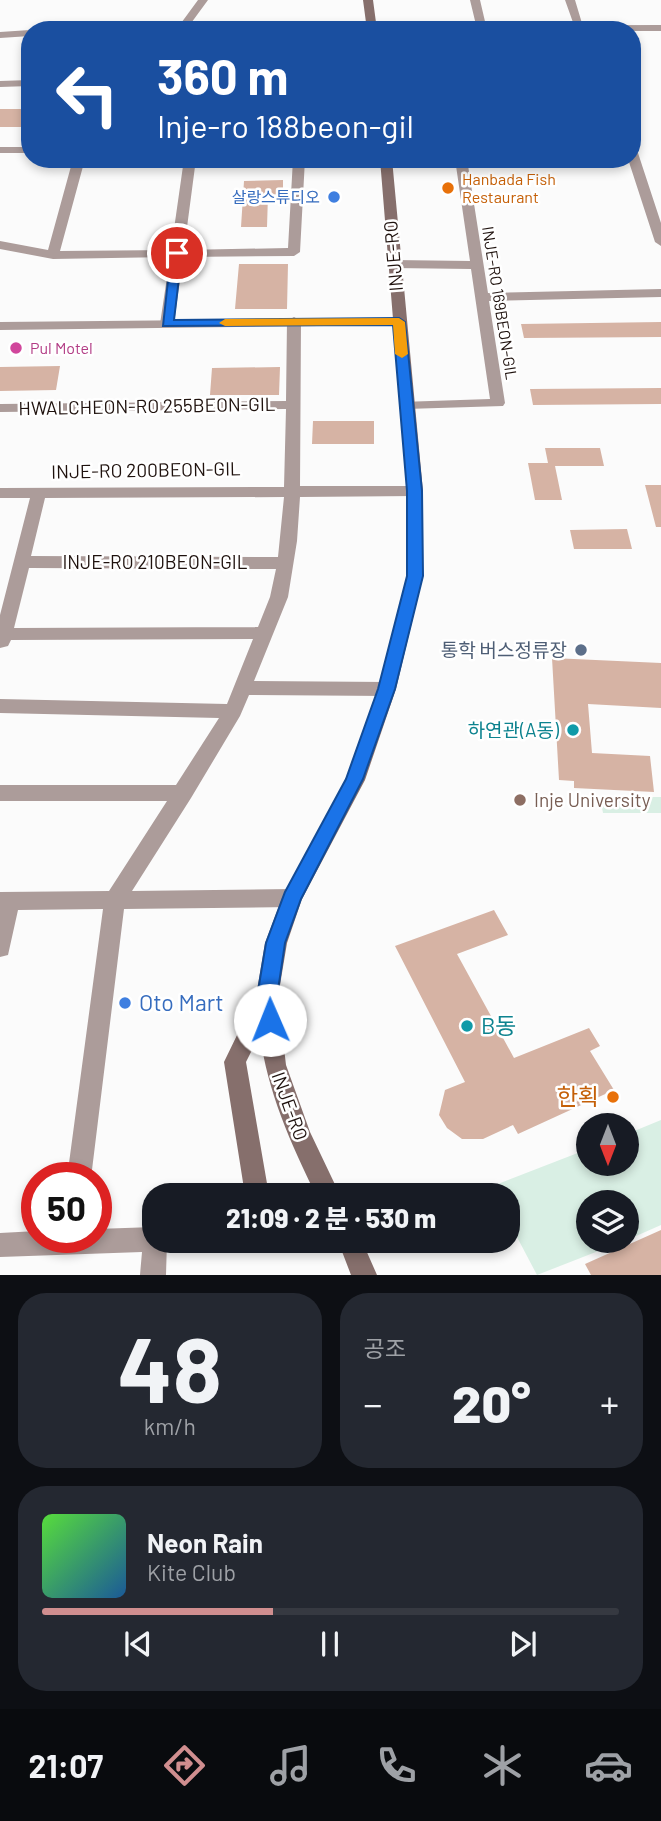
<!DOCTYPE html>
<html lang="ko">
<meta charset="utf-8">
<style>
:root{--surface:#171b24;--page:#242831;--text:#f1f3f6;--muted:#9ea1a6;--line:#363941;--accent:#d08e8f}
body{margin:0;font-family:Barlow,"Noto Sans KR",sans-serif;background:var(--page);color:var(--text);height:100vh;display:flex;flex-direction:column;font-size:26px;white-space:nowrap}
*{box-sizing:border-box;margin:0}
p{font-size:23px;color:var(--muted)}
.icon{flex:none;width:38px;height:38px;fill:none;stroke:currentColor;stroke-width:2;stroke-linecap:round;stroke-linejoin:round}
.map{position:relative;height:1275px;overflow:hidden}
.drawer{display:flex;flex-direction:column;gap:18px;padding:18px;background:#0d0f14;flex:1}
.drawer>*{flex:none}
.top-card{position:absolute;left:21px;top:21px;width:620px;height:147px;border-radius:28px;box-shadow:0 4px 10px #0003;background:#1a4fa0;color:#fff;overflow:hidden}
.needle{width:46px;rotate:180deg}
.fabs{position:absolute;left:576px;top:1113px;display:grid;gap:14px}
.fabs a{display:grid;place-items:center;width:63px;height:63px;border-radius:50%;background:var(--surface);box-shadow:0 4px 10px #0003;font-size:35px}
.speed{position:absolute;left:21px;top:1162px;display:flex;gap:14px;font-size:35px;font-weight:700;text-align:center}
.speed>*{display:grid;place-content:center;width:91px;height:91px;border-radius:50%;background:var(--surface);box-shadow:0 4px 10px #0003;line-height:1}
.speed .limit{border:10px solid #d22;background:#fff;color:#111}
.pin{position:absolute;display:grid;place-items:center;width:60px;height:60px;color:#fff;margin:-30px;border:4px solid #fff;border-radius:50%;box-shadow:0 2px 7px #0007}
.me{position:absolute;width:77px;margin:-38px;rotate:359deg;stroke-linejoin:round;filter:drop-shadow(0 0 5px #0008)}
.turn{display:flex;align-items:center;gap:24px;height:147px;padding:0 21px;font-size:32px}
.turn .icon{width:91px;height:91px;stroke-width:2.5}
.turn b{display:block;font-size:49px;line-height:60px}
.big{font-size:52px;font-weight:800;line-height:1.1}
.drawer .widget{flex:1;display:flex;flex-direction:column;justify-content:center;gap:10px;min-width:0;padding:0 24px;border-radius:28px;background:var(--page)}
.drawer .dial{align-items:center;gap:0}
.dial b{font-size:91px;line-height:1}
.song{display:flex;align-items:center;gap:21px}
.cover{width:84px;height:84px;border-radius:10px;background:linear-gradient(135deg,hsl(110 70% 55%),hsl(210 70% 35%))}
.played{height:7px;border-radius:4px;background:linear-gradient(90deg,var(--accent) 40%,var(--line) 40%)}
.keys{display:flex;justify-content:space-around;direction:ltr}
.heat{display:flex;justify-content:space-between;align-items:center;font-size:38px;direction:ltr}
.drawer .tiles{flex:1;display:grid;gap:18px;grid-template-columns:1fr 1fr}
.widget:last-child{grid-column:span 2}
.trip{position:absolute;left:142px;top:1183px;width:378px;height:70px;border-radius:28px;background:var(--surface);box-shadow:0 4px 10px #0003;font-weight:800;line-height:70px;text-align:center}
.dock{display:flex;height:112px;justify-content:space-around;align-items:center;background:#090b0e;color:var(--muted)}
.dock .icon{width:49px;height:49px}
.dock .active{color:var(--accent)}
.dock b{font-size:32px;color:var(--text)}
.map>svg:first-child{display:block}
.green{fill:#d9efe4}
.building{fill:#d6b3a4}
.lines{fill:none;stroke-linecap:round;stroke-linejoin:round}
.minor{fill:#ac9c9a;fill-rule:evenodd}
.tertiary{fill:#ac9c9a;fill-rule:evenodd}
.secondary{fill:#866f6c;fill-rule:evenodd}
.route{fill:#1a73e8;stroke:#114b97;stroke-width:2}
.slow{fill:#f59e0b}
.food-dot{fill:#e8710a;stroke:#fff;stroke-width:2.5}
.shop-dot{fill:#3f7fe0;stroke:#fff;stroke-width:2.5}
.hotel-dot{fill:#d1479c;stroke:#fff;stroke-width:2.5}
.service-dot{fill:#5c6f8a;stroke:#fff;stroke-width:2.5}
.culture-dot{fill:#0f9aa8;stroke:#fff;stroke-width:2.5}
.education-dot{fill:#8d6e63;stroke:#fff;stroke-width:2.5}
.labels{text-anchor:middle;stroke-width:5;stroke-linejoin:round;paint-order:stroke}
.far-food-label{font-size:16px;fill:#c56008;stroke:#fff;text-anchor:start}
.far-shop-label{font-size:16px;fill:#366cbe;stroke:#fff;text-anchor:end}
.far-street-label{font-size:16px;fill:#1f120e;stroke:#fff}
.far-hotel-label{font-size:16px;fill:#b23c85;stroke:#fff;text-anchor:start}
.street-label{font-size:19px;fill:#1f120e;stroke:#fff}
.service-label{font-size:19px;fill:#4e5e75;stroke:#fff;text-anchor:end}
.culture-label{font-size:19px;fill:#0d838f;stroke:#fff;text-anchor:end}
.education-label{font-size:19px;fill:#785e54;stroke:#fff;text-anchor:start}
.near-shop-label{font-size:23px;fill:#366cbe;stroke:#fff;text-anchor:start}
.near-culture-label{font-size:23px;fill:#0d838f;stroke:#fff;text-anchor:start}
.near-food-label{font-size:23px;fill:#c56008;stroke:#fff;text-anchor:end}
</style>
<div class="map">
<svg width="661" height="1275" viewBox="0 0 661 1275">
<rect width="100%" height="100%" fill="#fbfbfb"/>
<path class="green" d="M600,797H661V813H603Z
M661,1120V1225L627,1240L626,1202H588V1241H624L537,1275L508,1220V1195H494L490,1187L588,1149V1164H626L627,1134Z"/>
<path class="building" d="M0,109H28L23,127H0Z
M283,180V194L268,195L267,227H241L244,181Z
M239,264H288L287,309H235Z
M661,322V337L524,338L521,324Z
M60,366L56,390L0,391V367Z
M280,367L279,395H210L212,368Z
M661,388V404L533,405L530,389Z
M313,421H374V444H312Z
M545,448H600L604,466H555L562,500H535L528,463H548Z
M645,485H661V527H656Z
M627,529L632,549H574L570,530Z
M552,658L661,663V708L588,704L592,753L650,756L654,792L574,788V781L559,780Z
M494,910L508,935L457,954L514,1058L589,1028L600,1046L590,1051L614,1090L518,1134L513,1125L483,1139H462L447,1128L439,1115L445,1090L465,1082L395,946Z
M661,1230V1275H591L585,1264Z"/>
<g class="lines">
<path class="minor" d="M198,0H208L186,30H176Z
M470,0H480L487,30L477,29Z
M565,0H575L584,30L575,28Z
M30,80V86L0,87V81Z
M632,150L638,153L661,223V246L655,242L628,159H632Z
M73,159H85L60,251L171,250L184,159H196L184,250L288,248L293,159H305L300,252L294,256L183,257L174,324L172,327H162L160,324L170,257L53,259L0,249V241L48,250Z
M455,159H467L488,293L661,289V297L489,301L505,403L503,406L406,409L401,408V402L490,399L471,269L393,268L387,264L393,260L470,261Z
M294,317L301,321L300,486H415L423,491L415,496L300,497L297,541L288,597L254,681L387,682L393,684L396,689L393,694L387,696L249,695L240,716L191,798L132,891L292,889L299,892L302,898L299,904L292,907L124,909L91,1178H67L103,909L18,910L8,955L0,957V892L109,891L167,801H0V785H176L219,718L0,713V699L227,704L253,639L11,640L8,646L0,648V615L30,498H0V488L284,487L286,409L0,412V404L286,401L287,321ZM284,497L278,557L31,556L45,498ZM29,568L276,569L270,597L258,627L14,628Z
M154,1227V1241H167L166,1275H140L142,1252L0,1257V1233L37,1231V1237H96V1229Z"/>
<path class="tertiary" d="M661,25V31L58,30L63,27Z
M30,30V36L0,38V32Z
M0,147H30V153H0Z
M399,318L406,322L404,325L0,330V322Z"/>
<path class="secondary" d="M363,0H373L377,30H367Z
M380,159H392L423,491V576L396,689L365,780L302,899L287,943L278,997L286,1065L310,1132L340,1195H316C291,1144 267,1091 260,1034L246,1062L269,1195H245L224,1062L256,996L265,943L282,898L346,779L378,689L407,576V491Z
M338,1241H362L377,1275H351Z"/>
</g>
<path class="route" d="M177,249L182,253L174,320L399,318L405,322L422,491L423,576L395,689L363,779L301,899L285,943L277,997L280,1020L277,1026L270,1029L263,1026L257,997L266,943L285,892L346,779L378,689L407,576V491L393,325L163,326L171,253Z"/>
<path class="slow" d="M399,318L405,322L408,354L402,358L395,354L393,325L225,326L219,323L225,319Z"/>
<g class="food-dot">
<circle cx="448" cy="188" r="7"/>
<circle cx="613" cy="1097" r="7"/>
</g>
<g class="shop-dot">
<circle cx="334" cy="197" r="7"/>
<circle cx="125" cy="1003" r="7"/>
</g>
<circle class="hotel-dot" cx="16" cy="348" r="7"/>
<circle class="service-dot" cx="581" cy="650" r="7"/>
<g class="culture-dot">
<circle cx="573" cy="730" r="7"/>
<circle cx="467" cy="1026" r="7"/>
</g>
<circle class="education-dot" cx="520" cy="800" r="7"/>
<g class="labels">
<g class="far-food-label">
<text x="462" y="185">Hanbada Fish<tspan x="462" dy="18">Restaurant</tspan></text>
</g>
<g class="far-shop-label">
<text x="320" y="203">살랑스튜디오</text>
</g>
<g class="far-street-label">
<text transform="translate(500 303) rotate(81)" y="6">INJE-RO 169BEON-GIL</text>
</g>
<g class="far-hotel-label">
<text x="30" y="354">Pul Motel</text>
</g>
<g class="street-label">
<text transform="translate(393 256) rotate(-95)" y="7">INJE-RO</text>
<text transform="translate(147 406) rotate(-1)" y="7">HWALCHEON-RO 255BEON-GIL</text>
<text transform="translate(146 470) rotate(-1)" y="7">INJE-RO 200BEON-GIL</text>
<text x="155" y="569">INJE-RO 210BEON-GIL</text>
<text transform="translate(290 1106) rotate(70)" y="7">INJE-RO</text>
</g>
<g class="service-label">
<text x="567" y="657">통학 버스정류장</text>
</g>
<g class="culture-label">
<text x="559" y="737">하연관(A동)</text>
</g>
<g class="education-label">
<text x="534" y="807">Inje University</text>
</g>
<g class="near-shop-label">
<text x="139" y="1011">Oto Mart</text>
</g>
<g class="near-culture-label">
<text x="481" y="1034">B동</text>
</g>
<g class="near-food-label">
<text x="599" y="1105">한획</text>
</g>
</g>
</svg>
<div class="fabs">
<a><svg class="needle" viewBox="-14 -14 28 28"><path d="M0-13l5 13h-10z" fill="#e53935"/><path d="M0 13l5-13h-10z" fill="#9ea1a6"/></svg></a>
<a><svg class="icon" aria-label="layers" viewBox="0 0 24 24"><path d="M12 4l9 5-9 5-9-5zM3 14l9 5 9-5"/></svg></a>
</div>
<div class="speed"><div class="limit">50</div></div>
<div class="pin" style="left:177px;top:253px;background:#d93025"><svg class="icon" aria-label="arrive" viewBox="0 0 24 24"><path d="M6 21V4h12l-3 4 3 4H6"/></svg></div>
<svg class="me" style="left:270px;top:1020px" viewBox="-20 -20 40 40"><circle r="19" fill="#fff"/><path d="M0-13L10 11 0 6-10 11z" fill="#1a73e8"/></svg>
<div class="trip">21:09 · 2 분 · 530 m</div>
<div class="top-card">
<div class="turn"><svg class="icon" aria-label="left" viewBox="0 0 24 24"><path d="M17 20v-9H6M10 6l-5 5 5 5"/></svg><div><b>360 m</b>Inje-ro 188beon-gil</div></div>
</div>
</div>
<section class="drawer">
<div class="tiles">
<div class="widget dial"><b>48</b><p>km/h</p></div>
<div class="widget"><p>공조</p>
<div class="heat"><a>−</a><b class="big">20°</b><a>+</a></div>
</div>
<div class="widget">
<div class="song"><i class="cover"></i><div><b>Neon Rain</b><p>Kite Club</p></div></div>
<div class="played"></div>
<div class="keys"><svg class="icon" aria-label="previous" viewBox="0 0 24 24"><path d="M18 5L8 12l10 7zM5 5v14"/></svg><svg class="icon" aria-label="pause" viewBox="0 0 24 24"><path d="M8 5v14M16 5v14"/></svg><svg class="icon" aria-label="next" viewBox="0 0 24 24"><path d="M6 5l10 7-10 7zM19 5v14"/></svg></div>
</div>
</div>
</section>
<nav class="dock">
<b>21:07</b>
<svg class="icon active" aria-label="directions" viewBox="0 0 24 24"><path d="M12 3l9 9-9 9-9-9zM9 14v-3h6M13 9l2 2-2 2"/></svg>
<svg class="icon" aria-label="music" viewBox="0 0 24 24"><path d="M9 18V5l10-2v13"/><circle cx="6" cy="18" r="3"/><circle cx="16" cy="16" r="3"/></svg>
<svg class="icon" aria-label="phone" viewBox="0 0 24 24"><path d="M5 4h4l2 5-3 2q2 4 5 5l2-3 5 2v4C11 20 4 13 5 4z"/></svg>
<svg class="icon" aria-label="climate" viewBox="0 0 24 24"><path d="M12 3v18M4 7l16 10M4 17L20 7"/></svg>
<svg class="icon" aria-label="car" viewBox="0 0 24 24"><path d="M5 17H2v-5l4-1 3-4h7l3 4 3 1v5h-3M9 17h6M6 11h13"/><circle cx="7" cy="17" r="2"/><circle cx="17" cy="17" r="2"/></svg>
</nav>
